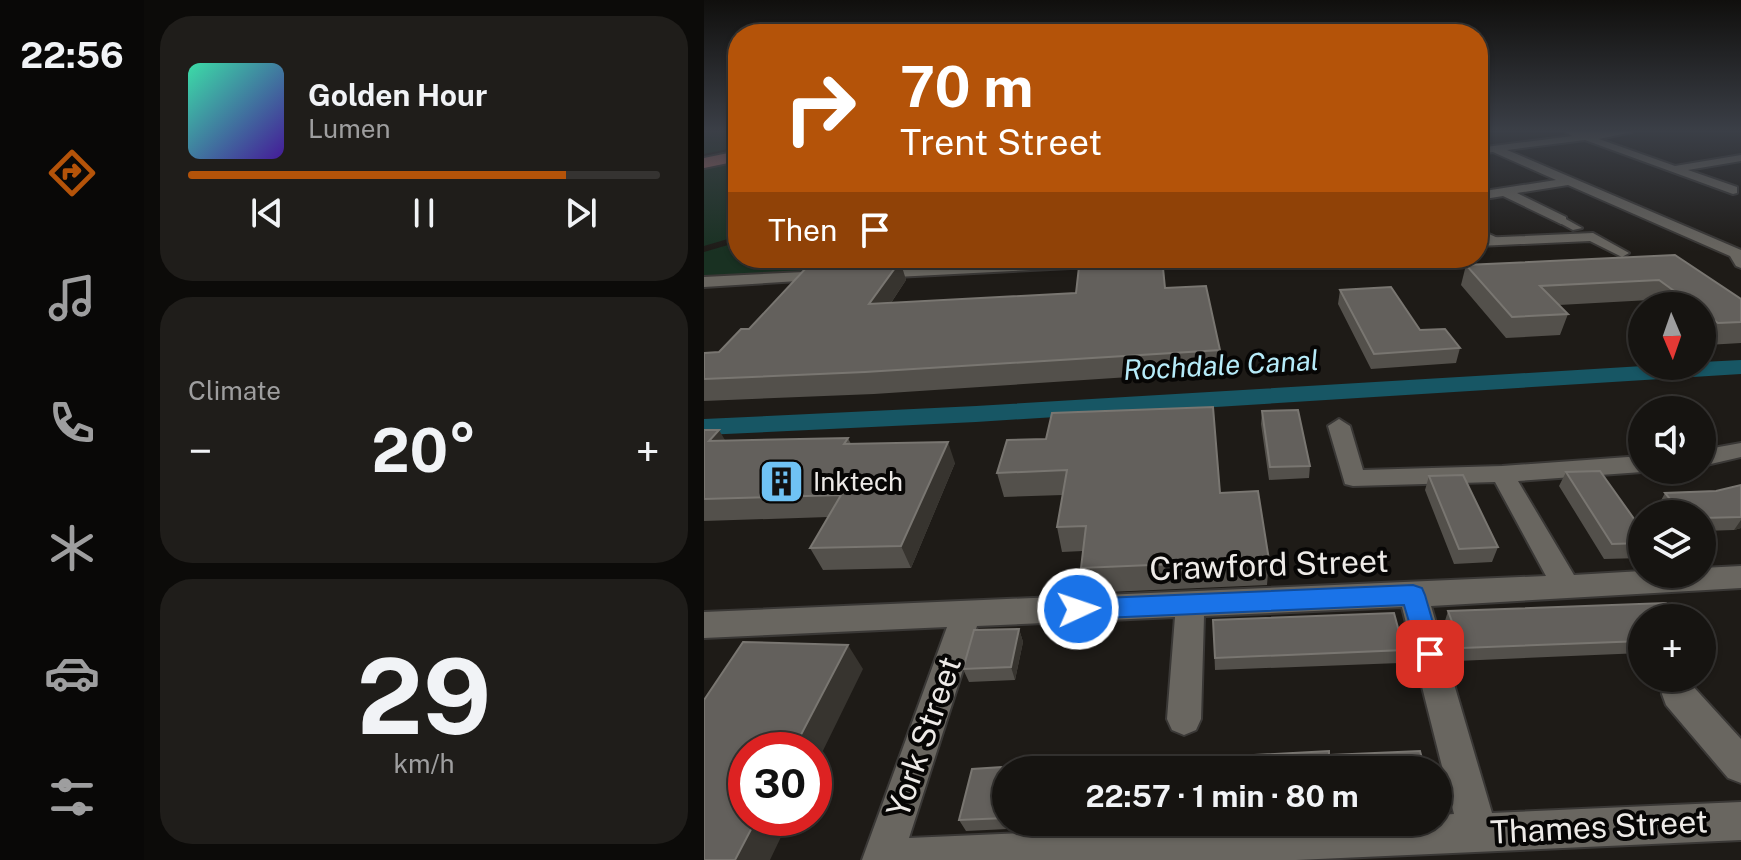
<!DOCTYPE html>
<meta charset="utf-8">
<style>
:root{--surface:#161411;--page:#1f1d1a;--text:#f1f3f6;--muted:#9e9e9f;--line:#353331;--accent:#b45309}
body{margin:0;font-family:"Public Sans",sans-serif;background:var(--page);color:var(--text);height:100vh;display:flex;flex-direction:column;font-size:30px;white-space:nowrap}
*{box-sizing:border-box;margin:0}
p{font-size:26px;color:var(--muted)}
.icon{flex:none;width:44px;height:44px;fill:none;stroke:currentColor;stroke-width:2;stroke-linecap:round;stroke-linejoin:round}
.map{position:relative;flex:1;overflow:hidden}
.details{display:flex;flex-direction:column;gap:16px;padding:16px;background:#0c0b09;width:560px}
.details>*{flex:none}
.banner{position:absolute;left:24px;top:24px;width:760px;height:244px;border-radius:32px;box-shadow:0 2px 6px #0004,0 0 0 2px var(--line);background:#b45309;color:#fff;overflow:hidden}
.needle{width:52px;rotate:178deg}
.fabs{position:absolute;left:924px;top:292px;display:grid;gap:16px}
.fabs a{display:grid;place-items:center;width:88px;height:88px;border-radius:50%;background:var(--surface);box-shadow:0 2px 6px #0004,0 0 0 2px var(--line);font-size:40px}
.speed{position:absolute;left:24px;top:732px;display:flex;gap:16px;font-size:40px;font-weight:700;text-align:center}
.speed>*{display:grid;place-content:center;width:104px;height:104px;border-radius:50%;background:var(--surface);box-shadow:0 2px 6px #0004,0 0 0 2px var(--line);line-height:1}
.speed .limit{border:12px solid #d22;background:#fff;color:#111}
.pin{position:absolute;display:grid;place-items:center;width:68px;height:68px;color:#fff;margin:-34px;border-radius:16px;box-shadow:0 4px 12px #0006}
.me{position:absolute;width:88px;margin:-44px;rotate:87deg;stroke-linejoin:round;filter:drop-shadow(0 0 6px #0008)}
.turn{display:flex;align-items:center;gap:28px;height:168px;padding:0 40px;font-size:36px}
.turn .icon{width:104px;height:104px;stroke-width:2.5}
.turn b{display:block;font-size:56px;line-height:68px}
.then{display:flex;align-items:center;height:76px;padding:0 40px;background:#0003;gap:16px;font-size:30px}
.big{font-size:60px;font-weight:700;line-height:1.1}
.details .tile{flex:1;display:flex;flex-direction:column;justify-content:center;gap:12px;min-width:0;padding:0 28px;border-radius:32px;background:var(--page)}
.details .dial{align-items:center;gap:0}
.dial b{font-size:104px;line-height:1}
.song{display:flex;align-items:center;gap:24px}
.cover{width:96px;height:96px;border-radius:12px;background:linear-gradient(135deg,hsl(160 70% 55%),hsl(260 70% 35%))}
.played{height:8px;border-radius:4px;background:linear-gradient(90deg,var(--accent) 80%,var(--line) 80%)}
.keys{display:flex;justify-content:space-around;direction:ltr}
.heat{display:flex;justify-content:space-between;align-items:center;font-size:44px;direction:ltr}
.trip{position:absolute;left:288px;top:756px;width:460px;height:80px;border-radius:40px;background:var(--surface);box-shadow:0 2px 6px #0004,0 0 0 2px var(--line);font-weight:700;line-height:80px;text-align:center}
main{display:flex;flex:1;min-height:0}
.menu{display:flex;flex-direction:column;width:144px;justify-content:space-around;align-items:center;background:#090807;color:var(--muted)}
.menu .icon{width:56px;height:56px}
.menu .selected{color:var(--accent)}
.menu b{font-size:36px;color:var(--text)}
.map>svg:first-child{display:block}
.green{fill:#193122}
.lines{fill:none;stroke-linecap:round;stroke-linejoin:round}
.canal{fill:#175664;fill-rule:evenodd}
.pedestrian-casing{stroke:#3a3836;stroke-width:4}
.minor-casing{stroke:#3a3836;stroke-width:4}
.trunk-casing{stroke:#3a3836;stroke-width:4}
.pedestrian{fill:#696660;fill-rule:evenodd}
.minor{fill:#696660;fill-rule:evenodd}
.trunk{fill:#a46867;fill-rule:evenodd}
.wall{fill:#53504b}
.shaded-wall{fill:#37342f}
.building{fill:#63605c;stroke:#797671;stroke-width:2}
.route{fill:#1a73e8;stroke:#114b97;stroke-width:2}
.labels{text-anchor:middle;stroke-width:8;stroke-linejoin:round;paint-order:stroke}
.poi-label{font-size:26px;fill:#edeae7;stroke:#070605;text-anchor:start}
.water-label{font-size:28px;font-style:italic;fill:#b6ebf9;stroke:#070605}
.near-street-label{font-size:32px;fill:#edeae7;stroke:#070605}
</style>
<main>
<nav class="menu">
<b>22:56</b>
<svg class="icon selected" aria-label="directions" viewBox="0 0 24 24"><path d="M12 3l9 9-9 9-9-9zM9 14v-3h6M13 9l2 2-2 2"/></svg>
<svg class="icon" aria-label="music" viewBox="0 0 24 24"><path d="M9 18V5l10-2v13"/><circle cx="6" cy="18" r="3"/><circle cx="16" cy="16" r="3"/></svg>
<svg class="icon" aria-label="phone" viewBox="0 0 24 24"><path d="M5 4h4l2 5-3 2q2 4 5 5l2-3 5 2v4C11 20 4 13 5 4z"/></svg>
<svg class="icon" aria-label="climate" viewBox="0 0 24 24"><path d="M12 3v18M4 7l16 10M4 17L20 7"/></svg>
<svg class="icon" aria-label="car" viewBox="0 0 24 24"><path d="M5 17H2v-5l4-1 3-4h7l3 4 3 1v5h-3M9 17h6M6 11h13"/><circle cx="7" cy="17" r="2"/><circle cx="17" cy="17" r="2"/></svg>
<svg class="icon" aria-label="filters" viewBox="0 0 24 24"><path d="M4 7h16M4 17h16"/><circle cx="9" cy="7" r="2"/><circle cx="15" cy="17" r="2"/></svg>
</nav>
<section class="details">
<div class="tile">
<div class="song"><i class="cover"></i><div><b>Golden Hour</b><p>Lumen</p></div></div>
<div class="played"></div>
<div class="keys"><svg class="icon" aria-label="previous" viewBox="0 0 24 24"><path d="M18 5L8 12l10 7zM5 5v14"/></svg><svg class="icon" aria-label="pause" viewBox="0 0 24 24"><path d="M8 5v14M16 5v14"/></svg><svg class="icon" aria-label="next" viewBox="0 0 24 24"><path d="M6 5l10 7-10 7zM19 5v14"/></svg></div>
</div>
<div class="tile"><p>Climate</p>
<div class="heat"><a>−</a><b class="big">20°</b><a>+</a></div>
</div>
<div class="tile dial"><b>29</b><p>km/h</p></div>
</section>
<div class="map">
<svg width="1037" height="860" viewBox="0 0 1037 860">
<rect width="100%" height="100%" fill="#1e1b17"/>
<path class="green" d="M0,132H34V147L0,154Z
M34,159V236L0,246V167Z
M34,242V258H139L130,270L0,276V252Z"/>
<g class="lines">
<path class="canal" d="M1037,360V374L272,422L0,435V419L272,406L939,366H998V362Z"/>
<defs>
<path id="pedestrian" d="M854,218H860L878,228L869,230L854,222Z
M774,229L796,239L797,241L792,244L774,236Z"/>
<path id="minor" d="M862,132H928L895,139L971,166L1037,155V161L984,170L1033,187V193L1029,194L881,140L803,150L1037,250V268L1032,266L1026,256L864,185L813,193L862,217V223L857,224L799,196L774,200V192L852,180L789,152L774,154V148L868,136Z
M889,233L925,253L918,257L886,241L774,246V238Z
M377,258H474L466,263L172,278L164,273L172,268Z
M121,271L129,276L127,279L0,287V277Z
M635,419L646,426L659,470L798,466L938,456V470H945L938,472L814,481L870,575L938,571V574H998V568L1037,566V588L727,606L788,813L1037,802V840L592,860H158L243,627L0,638V612L842,576L791,482L649,486L641,484L624,426ZM698,607L750,814L734,815V822H577L205,838L273,626L471,617L463,719L468,730L480,735L492,730L497,719L500,616Z
M1037,443V457L998,466V450Z
M974,679L986,683L1037,739V783L1024,778L962,705L958,694L962,683Z"/>
<path id="trunk" d="M34,151V161L0,168V158Z"/>
</defs>
<use href="#pedestrian" class="pedestrian-casing"/>
<use href="#minor" class="minor-casing"/>
<use href="#trunk" class="trunk-casing"/>
<use href="#pedestrian" class="pedestrian"/>
<use href="#minor" class="minor"/>
<use href="#trunk" class="trunk"/>
</g>
<path class="wall" d="M971,255L1037,299V343L1003,345L998,341V306H953L946,300L855,305L864,314L856,335L802,338L757,285L762,265Z
M135,258H286L285,260L197,264L202,280L187,303L461,288L516,350V371L170,394L0,401V353L15,352L45,329L137,264Z
M636,290L716,330L756,348L752,363L667,369L634,304Z
M558,411L606,466L605,478L565,480L557,424Z
M0,430L22,441L144,438L147,444L251,463L207,568L119,570L106,548L124,517L0,521Z
M303,440L516,493L565,560L563,585L382,593L377,568L379,551L358,552L353,527L359,495L300,497L293,473Z
M862,472L938,530V558L900,559L855,486Z
M725,476L794,547L788,562L750,564L721,490Z
M1037,485V528L1030,530L998,531V514H960L954,506L961,493L1012,491Z
M744,611L938,618V653L753,661L740,624Z
M509,620L700,650L696,663L511,670Z
M315,629L319,642L311,680L265,682L259,669Z
M625,751V755L716,751L721,770H302V822H346V827L262,831L255,820L268,769L440,758V760Z"/>
<path class="shaded-wall" d="M196,261L202,280L173,324L165,304Z
M15,430L27,450L5,441Z
M244,442L251,463L207,568L197,546Z
M1037,520V528L1030,530Z
M315,629L319,642L311,680L307,667Z
M144,645L159,669L110,769V750H89Z
M53,818H86L66,860H31Z"/>
<path class="building" d="M971,255L1037,299V322L1014,323L998,311V306H991L955,280L836,286L864,314L808,317L762,265Z
M376,258H458L461,288L502,286L516,350L161,372L0,379V353L15,352L37,329H45L103,267L118,265L196,261L165,304L372,293Z
M687,287L716,330L741,329L756,348L670,354L636,290Z
M509,407L516,493L554,491L565,560L377,568L382,526L353,527L363,470L293,473L303,440L342,439L348,413Z
M594,410L606,466L566,467L558,411Z
M0,430H15L5,441L144,438L140,444L244,442L197,546L106,548L137,495L0,499Z
M896,471L938,530V543L908,544L862,472Z
M759,475L794,547L755,549L725,476Z
M1037,485V517L998,518V514H978L961,493L1012,491Z
M962,603L972,618H938V641L758,648L744,611Z
M690,613L700,650L511,658L509,620Z
M315,629L307,667L259,669L270,630Z
M39,642L144,645L89,750H42V818H53L31,860H0V700Z
M625,751V755L716,751L721,770H302V818L255,820L268,769L440,758V761Z"/>
<linearGradient id="sky" x2="0" y2="1"><stop stop-color="#100f0d"/><stop offset="0.52" stop-color="#3b3f47"/><stop offset="1" stop-color="#3b3f47" stop-opacity="0"/></linearGradient>
<rect width="1037" height="252" fill="url(#sky)"/>
<path class="route" d="M709,585L718,588L721,595L738,654L735,662L726,666L717,662L700,605L374,619L365,616L362,609L365,602L374,599Z"/>
<defs>
<symbol id="building-square" viewBox="-11 -11 22 22"><rect x="-9" y="-9" width="18" height="18" rx="4" fill="#6fc2f4" stroke="#070605"/><path d="M-4-6H4V6H1V3H-1V6H-4ZM-2.5-4.3h1.7v1.8h-1.7ZM.8-4.3h1.7v1.8H.8ZM-2.5-1h1.7V.8h-1.7ZM.8-1h1.7V.8H.8Z" fill="#111"/></symbol>
</defs>
<g fill-rule="evenodd">
<use href="#building-square" x="52" y="456" width="51" height="51"/>
</g>
<g class="labels">
<g class="poi-label">
<text x="109" y="491">Inktech</text>
</g>
<g class="water-label">
<text transform="translate(517 365) rotate(-3)" y="10">Rochdale Canal</text>
</g>
<g class="near-street-label">
<text transform="translate(565 565) rotate(-2)" y="11">Crawford Street</text>
<text transform="translate(220 737) rotate(-71)" y="11">York Street</text>
<text transform="translate(895 827) rotate(-3)" y="11">Thames Street</text>
</g>
</g>
</svg>
<div class="fabs">
<a><svg class="needle" viewBox="-14 -14 28 28"><path d="M0-13l5 13h-10z" fill="#e53935"/><path d="M0 13l5-13h-10z" fill="#9e9e9f"/></svg></a>
<a><svg class="icon" aria-label="sound" viewBox="0 0 24 24"><path d="M4 9h4l5-4v14l-5-4H4zM17 9q2 3 0 6"/></svg></a>
<a><svg class="icon" aria-label="layers" viewBox="0 0 24 24"><path d="M12 4l9 5-9 5-9-5zM3 14l9 5 9-5"/></svg></a>
<a>+</a>
</div>
<div class="speed"><div class="limit">30</div></div>
<div class="pin" style="left:726px;top:654px;background:#d93025"><svg class="icon" aria-label="arrive" viewBox="0 0 24 24"><path d="M6 21V4h12l-3 4 3 4H6"/></svg></div>
<svg class="me" style="left:374px;top:609px" viewBox="-20 -20 40 40"><circle r="17" fill="#1a73e8" stroke="#fff" stroke-width="3"/><path d="M0-11L8 9 0 5-8 9z" fill="#fff"/></svg>
<div class="trip">22:57 · 1 min · 80 m</div>
<div class="banner">
<div class="turn"><svg class="icon" aria-label="right" viewBox="0 0 24 24"><path d="M7 20v-9h11M14 6l5 5-5 5"/></svg><div><b>70 m</b>Trent Street</div></div>
<div class="then">Then<svg class="icon" aria-label="arrive" viewBox="0 0 24 24"><path d="M6 21V4h12l-3 4 3 4H6"/></svg></div>
</div>
</div>
</main>
